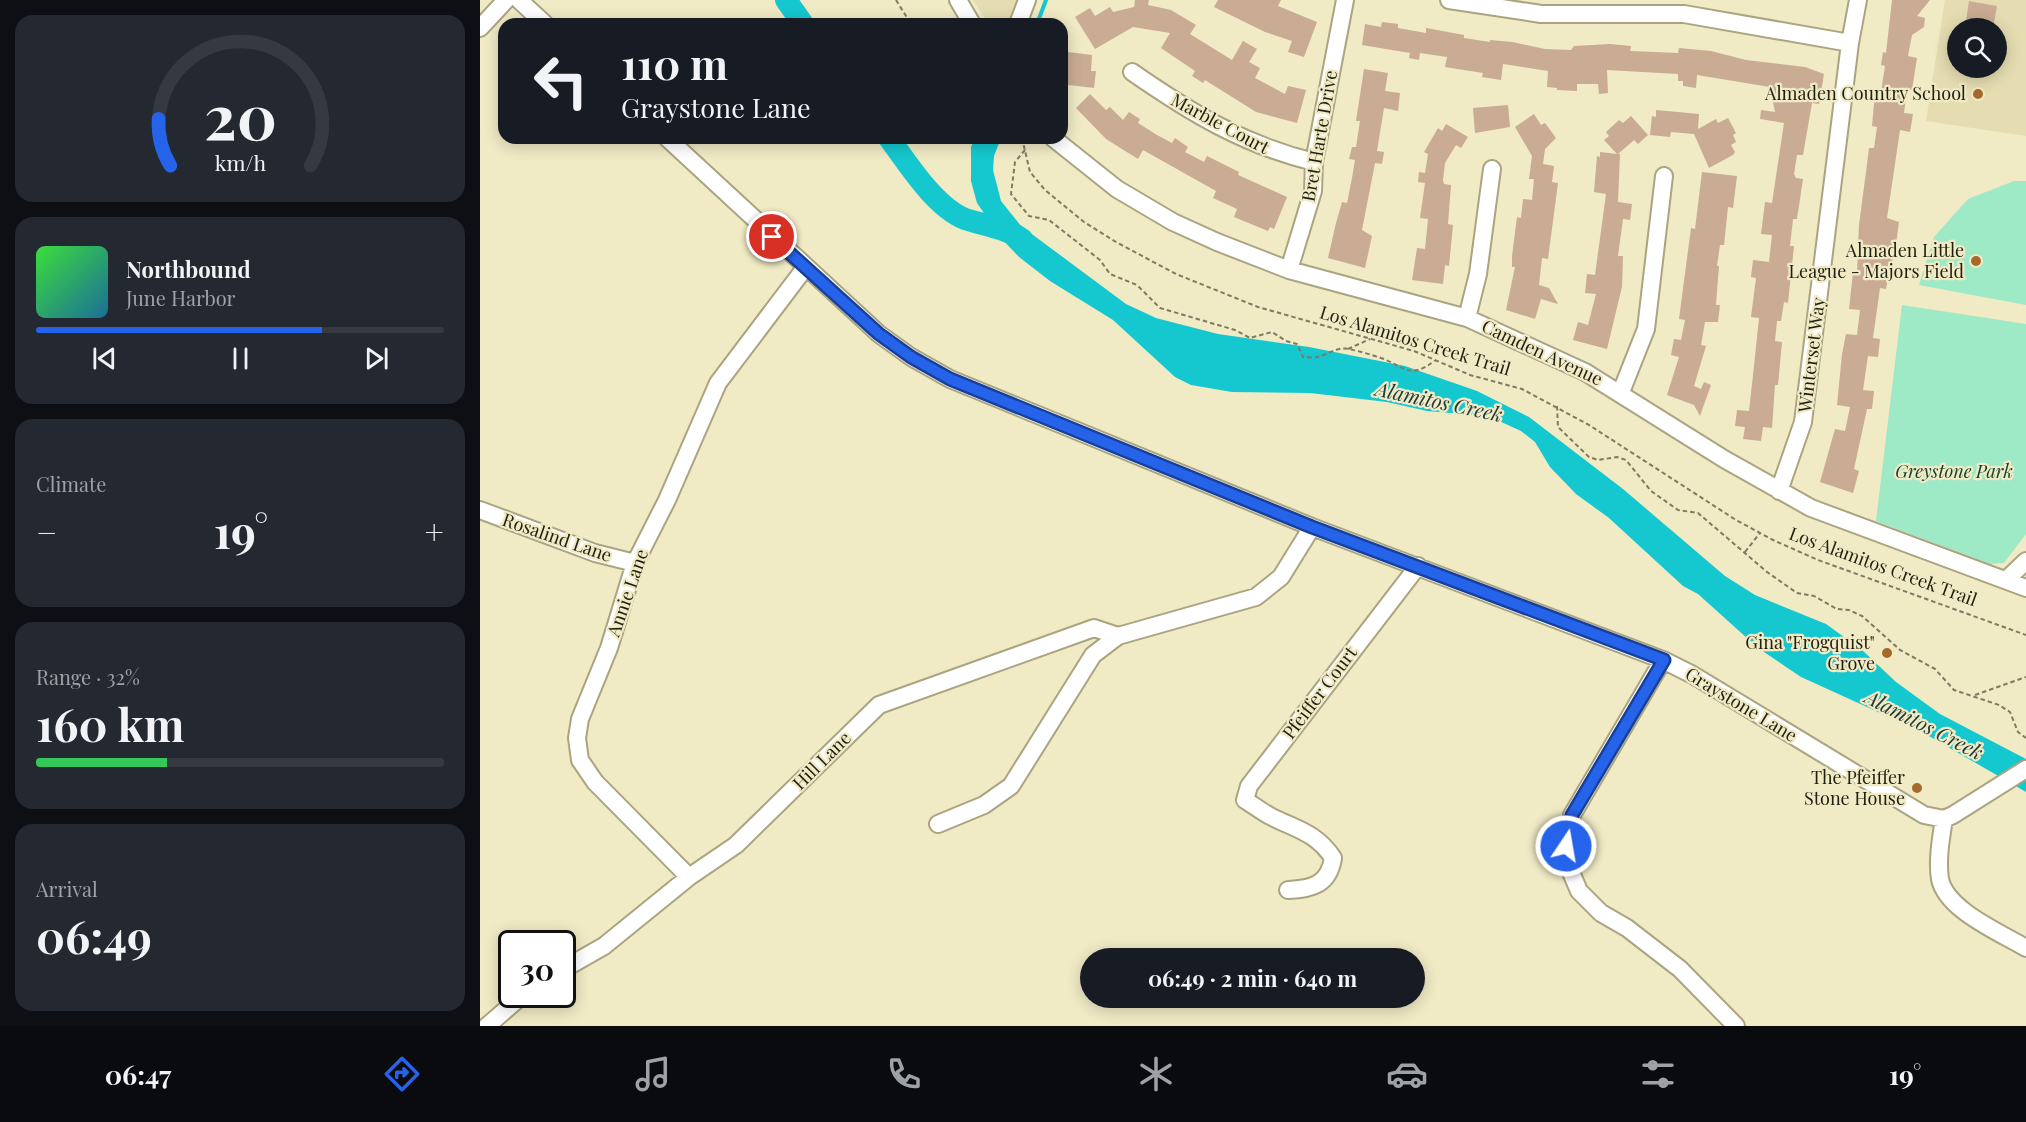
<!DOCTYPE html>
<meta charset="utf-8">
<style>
:root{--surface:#171b24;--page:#242831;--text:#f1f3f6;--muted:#9ea1a6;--line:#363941;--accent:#2563eb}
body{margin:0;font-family:"Playfair Display",serif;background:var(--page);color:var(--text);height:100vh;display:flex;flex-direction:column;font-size:22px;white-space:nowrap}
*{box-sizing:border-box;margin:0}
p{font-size:20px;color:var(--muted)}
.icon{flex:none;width:33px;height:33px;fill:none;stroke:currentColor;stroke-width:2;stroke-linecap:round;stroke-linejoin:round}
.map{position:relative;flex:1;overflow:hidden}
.sheet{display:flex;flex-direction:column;gap:15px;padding:15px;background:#0d0f14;width:480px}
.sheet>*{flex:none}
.banner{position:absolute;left:18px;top:18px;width:570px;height:126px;border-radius:18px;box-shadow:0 3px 15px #0003;background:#171b24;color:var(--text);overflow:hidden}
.buttons{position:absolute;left:1467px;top:18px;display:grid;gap:12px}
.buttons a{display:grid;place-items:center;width:60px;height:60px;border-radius:50%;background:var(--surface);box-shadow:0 3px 15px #0003;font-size:30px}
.speed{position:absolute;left:18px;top:930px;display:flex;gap:12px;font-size:30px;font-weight:700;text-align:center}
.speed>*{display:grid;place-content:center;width:78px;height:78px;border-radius:50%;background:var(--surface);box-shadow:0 3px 15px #0003;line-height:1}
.speed .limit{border:3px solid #111;border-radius:9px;background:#fff;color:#111}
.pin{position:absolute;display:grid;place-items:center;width:51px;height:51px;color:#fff;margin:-26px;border:3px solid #fff;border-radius:50%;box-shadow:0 2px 6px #0007}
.me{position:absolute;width:66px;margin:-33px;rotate:12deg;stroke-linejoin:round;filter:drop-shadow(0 0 4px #0008)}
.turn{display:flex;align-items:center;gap:21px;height:126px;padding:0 24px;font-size:27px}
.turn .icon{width:78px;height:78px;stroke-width:2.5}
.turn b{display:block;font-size:42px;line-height:51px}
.big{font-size:45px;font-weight:700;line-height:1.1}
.sheet .tile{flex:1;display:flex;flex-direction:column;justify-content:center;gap:9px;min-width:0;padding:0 21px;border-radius:18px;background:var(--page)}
.sheet .dial{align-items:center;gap:0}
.dial svg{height:156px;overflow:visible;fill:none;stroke:var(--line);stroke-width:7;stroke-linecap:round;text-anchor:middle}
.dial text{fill:var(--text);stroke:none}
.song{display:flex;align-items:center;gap:18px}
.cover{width:72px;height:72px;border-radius:9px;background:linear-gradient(135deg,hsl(120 70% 55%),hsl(200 70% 35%))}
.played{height:6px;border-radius:3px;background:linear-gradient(90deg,var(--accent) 70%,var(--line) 70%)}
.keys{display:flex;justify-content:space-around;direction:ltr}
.heat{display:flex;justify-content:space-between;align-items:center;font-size:33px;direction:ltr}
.charge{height:9px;border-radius:4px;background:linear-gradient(90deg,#34c759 32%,var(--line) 0)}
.trip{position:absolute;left:600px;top:948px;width:345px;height:60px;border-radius:30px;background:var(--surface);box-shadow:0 3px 15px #0003;font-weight:700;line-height:60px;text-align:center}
.tab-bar{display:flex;height:96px;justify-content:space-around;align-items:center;background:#090b0e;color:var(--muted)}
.tab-bar .icon{width:42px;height:42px}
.tab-bar .active{color:var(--accent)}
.tab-bar b{font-size:27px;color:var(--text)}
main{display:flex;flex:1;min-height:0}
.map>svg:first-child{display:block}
.built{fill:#e5ddb1;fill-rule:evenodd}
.green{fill:#9ee9c6}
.water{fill:#15c8cf}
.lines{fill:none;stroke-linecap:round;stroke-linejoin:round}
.stream{stroke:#15c8cf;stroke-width:4}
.river{stroke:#15c8cf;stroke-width:22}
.building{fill:#c9ac93}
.minor-casing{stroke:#aaa481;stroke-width:20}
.path{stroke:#7e7b62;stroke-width:2;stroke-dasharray:4.5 3;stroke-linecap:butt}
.minor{stroke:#fff;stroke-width:16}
.route-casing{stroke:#184099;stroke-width:15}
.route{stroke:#2563eb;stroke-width:10}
.poi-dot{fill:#a5692b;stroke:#f0eac5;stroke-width:2}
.labels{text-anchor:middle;stroke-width:4.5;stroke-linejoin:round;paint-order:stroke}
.poi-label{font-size:18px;fill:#211f11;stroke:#f0eac5;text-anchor:end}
.street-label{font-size:18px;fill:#211f11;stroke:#f0eac5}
.park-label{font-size:18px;font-style:italic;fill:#114330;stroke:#f0eac5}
.water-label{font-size:20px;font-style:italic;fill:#203a3b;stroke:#f0eac5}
</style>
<main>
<section class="sheet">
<div class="tile dial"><svg viewBox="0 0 100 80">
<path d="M14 69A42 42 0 1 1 86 69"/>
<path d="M14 69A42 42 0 0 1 8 45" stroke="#2563eb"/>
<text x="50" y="56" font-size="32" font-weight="700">20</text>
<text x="50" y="72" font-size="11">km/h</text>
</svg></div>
<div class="tile">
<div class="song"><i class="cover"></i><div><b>Northbound</b><p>June Harbor</p></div></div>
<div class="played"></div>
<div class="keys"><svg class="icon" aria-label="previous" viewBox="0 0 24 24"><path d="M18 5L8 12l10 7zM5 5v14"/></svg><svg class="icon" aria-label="pause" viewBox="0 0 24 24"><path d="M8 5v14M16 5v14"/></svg><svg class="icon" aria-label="next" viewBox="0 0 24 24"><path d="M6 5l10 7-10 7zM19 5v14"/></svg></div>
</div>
<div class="tile"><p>Climate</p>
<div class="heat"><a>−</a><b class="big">19°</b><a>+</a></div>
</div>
<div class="tile"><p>Range · 32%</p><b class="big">160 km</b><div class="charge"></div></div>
<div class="tile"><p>Arrival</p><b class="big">06:49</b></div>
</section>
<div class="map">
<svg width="1546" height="1026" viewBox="0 0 1546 1026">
<rect width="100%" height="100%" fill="#f0eac5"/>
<path class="built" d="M493,0H556L546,24H509Z
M1465,0H1546V136L1446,121ZM1478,28H1516V68H1478Z"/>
<path class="green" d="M1534,181H1546V305L1439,285L1454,237L1488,199Z
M1422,305L1546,324V534L1524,563L1510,564L1396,521Z"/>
<path class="water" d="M494,138H521L514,156L513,170L521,201L541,226L646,304L676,318L738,334L829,347L925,366L997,391L1049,417L1143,489L1245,576L1275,595L1346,624L1382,650L1416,682L1460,714L1546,759V792L1442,732L1321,677L1278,648L1218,594L1203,586L1129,518L1096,494L1070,467L1055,442L1041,431L1019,421L997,415L947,411L907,402L830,393L752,392L711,385L695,377L633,320L570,281L539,257L521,238L497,203L491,181V147Z"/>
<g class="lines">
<path class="stream" d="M557,24L566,0"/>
<path class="river" d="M306,0L323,24
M409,138C428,164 455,207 485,219C503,225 527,228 542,239"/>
</g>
<path class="building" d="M655,0H669L668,5L691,10L716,25L710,34L752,60L763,41L777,49L769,62L780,68L775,78L805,94L808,86L826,90L817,123L776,112L725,80L723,83L712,76L715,71L681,48L690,33L653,27L615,49L595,17L610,8L615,16L630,7L633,12L654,7Z
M738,0H801L798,6L837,22L824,57L808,52L812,41L785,32L734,7Z
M1412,0H1450L1437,16L1445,18L1444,27L1432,35L1428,56L1437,58L1432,90L1427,89L1424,113L1433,114L1430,132L1420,130L1407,218L1419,222L1415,252H1413L1410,283H1407L1406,289L1400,288L1393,338L1400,339L1398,357L1388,356L1383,390L1394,391L1392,409H1387L1374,469L1379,471L1373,493L1340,482L1355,429L1365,431L1370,407L1357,405L1362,354L1366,334L1377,335L1380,310L1369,309L1373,272H1377L1379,225L1387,164L1389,148H1394L1397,127L1392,126L1394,104L1396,91L1401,92L1405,66L1401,65L1403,52L1406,53Z
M1489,1L1517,6L1513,28H1485Z
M902,22L918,24V28L946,33V28L984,35V38L1010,42V40L1032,42L1065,49L1091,50L1094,46L1130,44L1151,46L1150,51L1198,53L1199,48L1231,51L1266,60L1325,67L1344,74L1339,104L1332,103L1323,155H1317L1314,174L1316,178L1323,179L1317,219H1313L1310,246H1314L1308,303L1304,302L1301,321H1297L1295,341L1302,342L1298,385H1295L1292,428L1283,427L1281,441L1263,439L1265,427L1255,426L1257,410L1269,411L1273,375L1279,318L1271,317L1276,278L1271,277L1273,260L1289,262L1292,235L1281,234L1285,202L1292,203L1304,123L1280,119L1281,110L1295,112L1290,87L1217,75L1216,88L1203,86V81H1198V74L1127,70L1128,93L1119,94L1118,84H1097V91L1077,90V88L1067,87L1068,71L1023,64L1021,80L1002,77L1003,73L965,67L967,57L940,53L939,60L929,58L930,53L882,45L885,24L901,27Z
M588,52L612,55L611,71H616L614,88L588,85Z
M884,69L908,73L905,91L920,93L918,111L904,108L897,151L904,152L902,164L895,163L882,230L892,236L885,268L848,258L856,223L862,202L867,203L872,178L875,160L869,159L872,147H876L880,121H876Z
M610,94L626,110L630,107L643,120L649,112L660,119L658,123L677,135L692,143L695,138L708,147L705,152L724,162L727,156L759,172L758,175L807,197L794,229L790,227L788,231L754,217L757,209L733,198L736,191L663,150L658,159L626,139L596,108Z
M1028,105L1030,127L995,133L993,108Z
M1176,110L1219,114L1218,129L1236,119L1238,123L1248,118L1256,133L1253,135L1256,142L1251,145L1255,152L1253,155L1229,168L1214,134L1191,132L1190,137L1170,135L1172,116L1176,117Z
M1054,114L1061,125L1065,123L1076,138L1065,149L1063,164L1074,166L1072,182L1078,183L1068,259L1062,258L1059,285L1069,288L1078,304L1061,299L1055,319L1026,310L1035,267H1032V256L1037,217L1041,218L1043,199L1052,200L1054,179H1049L1052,156L1035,127Z
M1151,116L1168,135L1158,144L1154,140L1138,154H1140L1138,202L1152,204L1150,220L1143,219L1138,256H1143L1142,287L1127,349L1093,340L1098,322L1108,325L1116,294L1105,293L1107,274L1115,275L1126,194L1114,192L1117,156L1120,157V152L1137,154L1124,140L1129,136L1126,132L1139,120L1143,123Z
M966,124L988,137L981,148L976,145L965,163L963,180L964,184L971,185L968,224L973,225L969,266L965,265L963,284L932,280L937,248L945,249L948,219L940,218L945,183L938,182L939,172L945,173L948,154L944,152L958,128L962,131Z
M1222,172L1257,176L1253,208L1248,207L1244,245H1240L1237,266H1239L1237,291L1236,305H1240L1238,322H1225L1221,345L1226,346L1214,386L1221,389L1224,382L1231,385L1220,416L1214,405L1187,395L1199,357L1191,355L1194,339L1201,340L1205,320L1199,319L1211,228L1215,229Z"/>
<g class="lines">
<defs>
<path id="minor" d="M39,0L65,24
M478,0L492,24
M969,0L1061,14H1204L1370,43
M538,24L547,0
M0,28L26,0
M652,72C711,113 764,145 834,162
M187,138L399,334L431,357L470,379L832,527L1183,660L1213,675L1444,815L1464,819L1473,815L1546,769
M573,138L637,189L693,222L737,242L809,270L987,318L1105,372L1244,459L1331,508L1546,588
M809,270L833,191L834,162L865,0
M987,318L998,274L1012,169
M1141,392L1166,329L1184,176
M1299,491L1323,422L1370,43L1378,0
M0,510L115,553L155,563
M1526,580L1546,561
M1183,660L1092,815L1086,846L1087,863L1099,891L1121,913L1147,928L1200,969L1256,1026
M1464,819C1461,838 1457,860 1460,879C1466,910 1521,933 1546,948
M458,824L504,805L531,786L613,655L638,636L776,597L801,577L832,527
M209,877L115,782L100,760L97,738L100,719L129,648L155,563L187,500L238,383L325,268
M808,890C833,889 849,884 853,858C836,832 815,829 790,816C781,811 773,805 765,800L769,786L938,566
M82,970L124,946L209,877L256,845L399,705L614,628L638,636
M7,1026L44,994"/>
</defs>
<use href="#minor" class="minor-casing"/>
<path class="path" d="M416,0L431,24
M542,138L550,172L565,190L604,222L636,242L696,274L778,307L934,351L990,375L1042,389L1109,425L1256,520L1293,540L1338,560L1546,635
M545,150L535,162L531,194L549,216L569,220L620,260L630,274L657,285L680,308L755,330L770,338L792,332L806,341L817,344L823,357C827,357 833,358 837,357C848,355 857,346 869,349C878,351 893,355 901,358C928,368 928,380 956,360
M868,349L890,339
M1077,406L1078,427L1109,457L1118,460L1137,457L1146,460L1171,491L1198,510L1218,513L1287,572L1317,593L1334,596L1357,609L1369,610L1382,616L1420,650L1455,669L1474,690L1519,705L1530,712L1538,732L1546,738
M1265,552L1280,533
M1495,695L1546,677"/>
<use href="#minor" class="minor"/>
</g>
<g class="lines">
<defs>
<path id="route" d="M292,237L399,334L431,357L470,379L832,527L1184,660L1092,815L1086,846"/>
</defs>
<use href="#route" class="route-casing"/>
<use href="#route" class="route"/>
</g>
<g class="poi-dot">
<circle cx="1498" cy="94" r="6"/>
<circle cx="1496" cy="261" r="6"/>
<circle cx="1407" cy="653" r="6"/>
<circle cx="1437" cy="788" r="6"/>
</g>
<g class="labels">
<g class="poi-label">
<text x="1486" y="100">Almaden Country School</text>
<text x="1484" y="257">Almaden Little<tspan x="1484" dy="21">League - Majors Field</tspan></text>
<text x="1395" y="649">Gina "Frogquist"<tspan x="1395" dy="21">Grove</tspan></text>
<text x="1425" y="784">The Pfeiffer<tspan x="1425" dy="21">Stone House</tspan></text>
</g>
<g class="street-label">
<text transform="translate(740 124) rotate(28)" y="6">Marble Court</text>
<text transform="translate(840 136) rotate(-80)" y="6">Bret Harte Drive</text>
<text transform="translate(935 341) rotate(17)" y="6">Los Alamitos Creek Trail</text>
<text transform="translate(1062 353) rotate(25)" y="6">Camden Avenue</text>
<text transform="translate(1332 355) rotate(-83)" y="6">Winterset Way</text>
<text transform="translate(77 538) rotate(19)" y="6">Rosalind Lane</text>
<text transform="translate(1403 567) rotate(20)" y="6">Los Alamitos Creek Trail</text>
<text transform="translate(148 593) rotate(-71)" y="6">Annie Lane</text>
<text transform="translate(840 693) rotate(-53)" y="6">Pfeiffer Court</text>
<text transform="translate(1261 705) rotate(31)" y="6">Graystone Lane</text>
<text transform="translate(342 761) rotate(-45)" y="6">Hill Lane</text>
</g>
<g class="park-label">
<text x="1474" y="478">Greystone Park</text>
</g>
<g class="water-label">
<text transform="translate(959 402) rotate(12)" y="7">Alamitos Creek</text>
<text transform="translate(1444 725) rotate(27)" y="7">Alamitos Creek</text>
</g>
</g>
</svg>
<div class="buttons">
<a><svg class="icon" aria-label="search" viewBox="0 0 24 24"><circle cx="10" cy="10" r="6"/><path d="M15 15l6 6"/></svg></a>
</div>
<div class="speed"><div class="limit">30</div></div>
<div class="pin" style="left:292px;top:237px;background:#d93025"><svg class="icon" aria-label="arrive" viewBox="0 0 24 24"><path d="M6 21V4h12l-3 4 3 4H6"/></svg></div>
<svg class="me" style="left:1086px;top:846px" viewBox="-20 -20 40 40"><circle r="17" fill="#2563eb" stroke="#fff" stroke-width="3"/><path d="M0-11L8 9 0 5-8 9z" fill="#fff"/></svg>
<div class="trip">06:49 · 2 min · 640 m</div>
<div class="banner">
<div class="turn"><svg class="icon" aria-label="left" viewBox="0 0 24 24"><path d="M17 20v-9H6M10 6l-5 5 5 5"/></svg><div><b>110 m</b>Graystone Lane</div></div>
</div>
</div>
</main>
<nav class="tab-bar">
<b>06:47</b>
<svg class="icon active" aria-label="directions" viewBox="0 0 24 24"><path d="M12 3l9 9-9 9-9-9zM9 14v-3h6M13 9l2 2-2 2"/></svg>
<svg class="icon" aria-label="music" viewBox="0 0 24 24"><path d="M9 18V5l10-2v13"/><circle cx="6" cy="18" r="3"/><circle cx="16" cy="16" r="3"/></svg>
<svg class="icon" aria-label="phone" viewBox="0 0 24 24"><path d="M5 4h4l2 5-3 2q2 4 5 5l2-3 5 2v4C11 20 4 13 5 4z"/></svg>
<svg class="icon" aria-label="climate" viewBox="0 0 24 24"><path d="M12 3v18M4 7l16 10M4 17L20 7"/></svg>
<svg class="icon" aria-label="car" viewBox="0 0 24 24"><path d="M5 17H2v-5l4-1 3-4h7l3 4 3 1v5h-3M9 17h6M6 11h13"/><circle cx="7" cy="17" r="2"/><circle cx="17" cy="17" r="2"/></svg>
<svg class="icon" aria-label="filters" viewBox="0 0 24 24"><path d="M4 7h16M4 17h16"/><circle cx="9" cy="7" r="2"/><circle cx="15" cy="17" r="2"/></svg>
<b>19°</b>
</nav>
